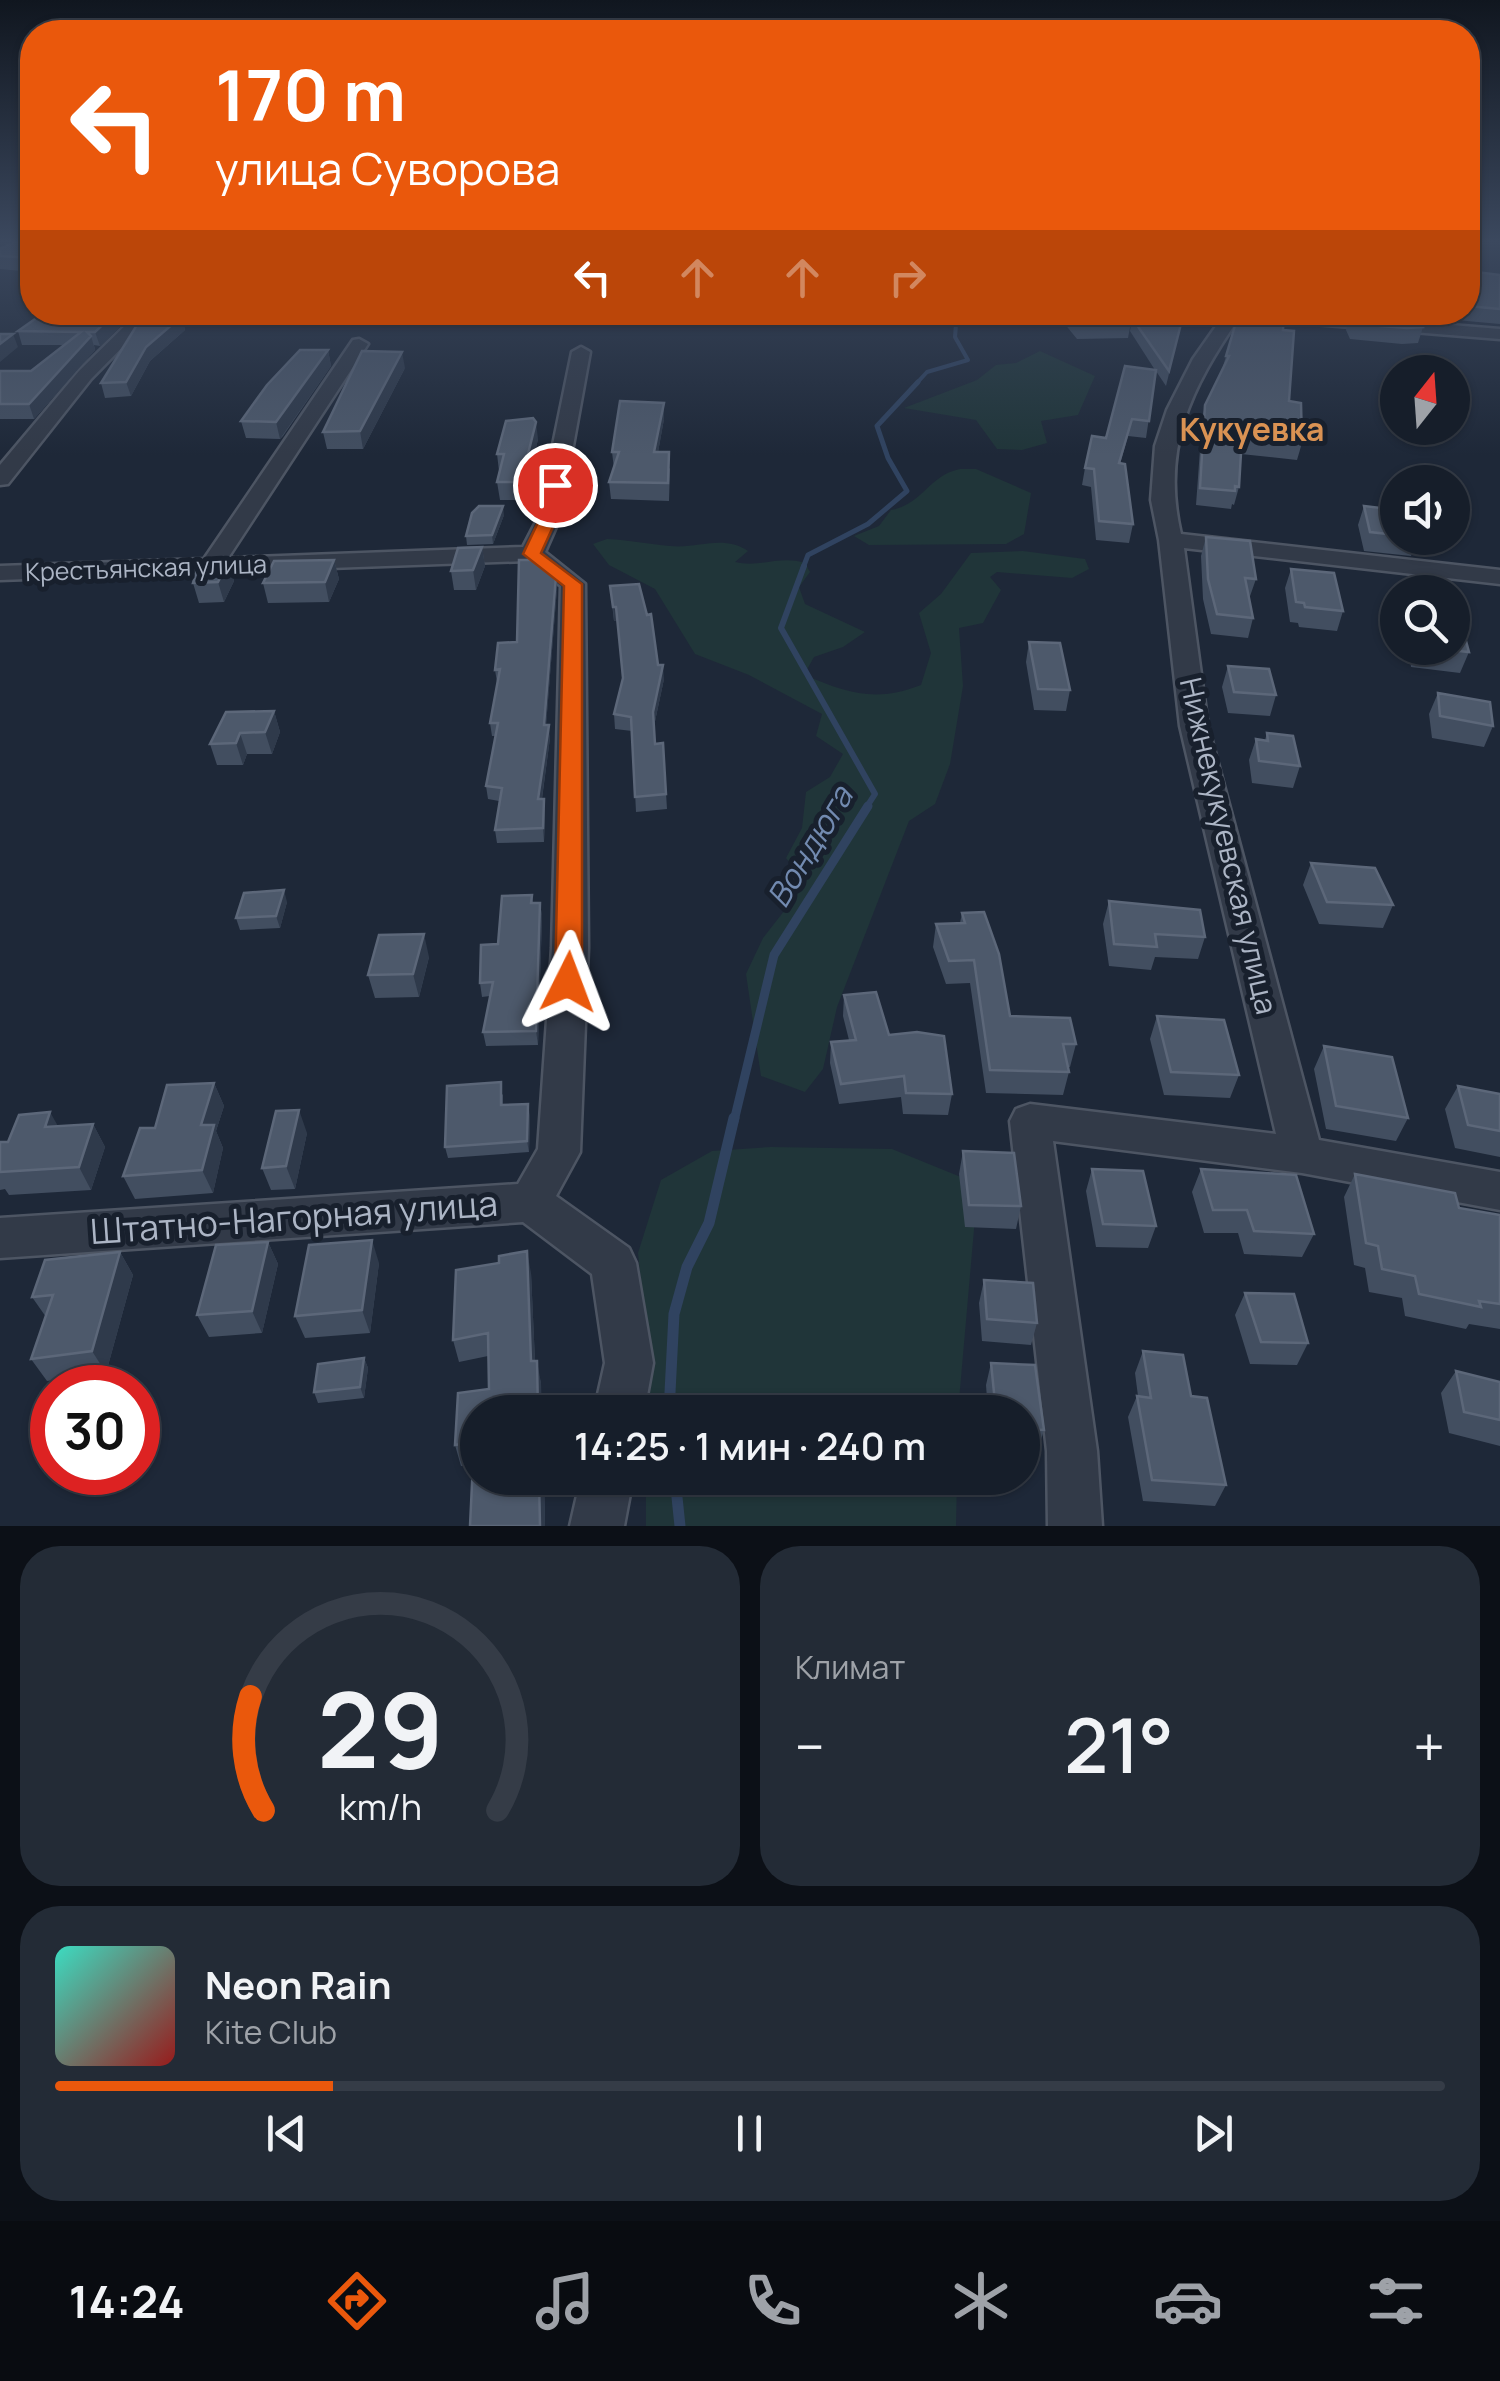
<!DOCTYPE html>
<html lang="ru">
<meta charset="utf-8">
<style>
:root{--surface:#161e2a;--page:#232b36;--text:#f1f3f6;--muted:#9ea2a8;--line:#353c47;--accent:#ea580c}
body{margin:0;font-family:Manrope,sans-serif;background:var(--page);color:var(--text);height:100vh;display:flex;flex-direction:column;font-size:38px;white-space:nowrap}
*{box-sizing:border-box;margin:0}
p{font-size:32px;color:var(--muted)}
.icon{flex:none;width:55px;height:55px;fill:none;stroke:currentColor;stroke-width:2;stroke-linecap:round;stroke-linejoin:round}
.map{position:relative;height:1526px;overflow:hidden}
.details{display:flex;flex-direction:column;gap:20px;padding:20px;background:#0c1017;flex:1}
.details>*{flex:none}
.banner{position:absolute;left:20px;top:20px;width:1460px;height:305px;border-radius:40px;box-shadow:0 2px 8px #0004,0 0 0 2px var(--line);background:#ea580c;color:#fff;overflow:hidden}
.needle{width:65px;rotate:17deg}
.buttons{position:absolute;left:1380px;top:355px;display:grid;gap:20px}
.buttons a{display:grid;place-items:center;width:90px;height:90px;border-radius:50%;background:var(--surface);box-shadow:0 2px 8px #0004,0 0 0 2px var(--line);font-size:50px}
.speed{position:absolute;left:30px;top:1365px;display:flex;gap:20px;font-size:50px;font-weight:700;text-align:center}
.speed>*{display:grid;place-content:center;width:130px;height:130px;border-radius:50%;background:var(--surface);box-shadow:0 2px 8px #0004,0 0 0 2px var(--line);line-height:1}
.speed .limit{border:15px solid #d22;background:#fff;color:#111}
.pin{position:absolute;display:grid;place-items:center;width:85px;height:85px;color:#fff;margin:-42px;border:5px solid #fff;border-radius:50%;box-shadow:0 2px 10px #0007}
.me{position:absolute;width:110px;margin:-55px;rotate:3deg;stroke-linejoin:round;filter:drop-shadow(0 0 8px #0008)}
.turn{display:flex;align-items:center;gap:35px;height:210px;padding:0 30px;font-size:45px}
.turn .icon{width:130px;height:130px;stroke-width:2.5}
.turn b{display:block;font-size:70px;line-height:85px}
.lanes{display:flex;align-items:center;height:95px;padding:0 30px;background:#0003;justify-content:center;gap:50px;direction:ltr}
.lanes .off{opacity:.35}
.big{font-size:75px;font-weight:600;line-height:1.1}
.details .widget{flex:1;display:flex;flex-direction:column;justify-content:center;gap:15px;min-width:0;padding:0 35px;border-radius:40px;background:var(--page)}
.details .dial{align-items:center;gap:0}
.dial svg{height:260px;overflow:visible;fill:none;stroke:var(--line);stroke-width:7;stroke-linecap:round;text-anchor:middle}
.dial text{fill:var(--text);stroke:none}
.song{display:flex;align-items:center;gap:30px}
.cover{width:120px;height:120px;border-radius:15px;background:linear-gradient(135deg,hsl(170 70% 55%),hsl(0 70% 35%))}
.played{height:10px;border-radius:5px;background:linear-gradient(90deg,var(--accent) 20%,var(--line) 20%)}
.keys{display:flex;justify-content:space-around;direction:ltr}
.heat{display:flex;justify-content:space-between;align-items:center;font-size:55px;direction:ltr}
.details .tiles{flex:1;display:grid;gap:20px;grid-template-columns:1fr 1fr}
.widget:last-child{grid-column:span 2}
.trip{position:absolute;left:460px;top:1395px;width:580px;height:100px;border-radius:50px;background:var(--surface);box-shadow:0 2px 8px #0004,0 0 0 2px var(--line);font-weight:600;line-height:100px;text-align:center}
.dock{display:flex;height:160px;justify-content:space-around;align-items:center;background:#090c11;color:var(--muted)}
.dock .icon{width:70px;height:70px}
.dock .current{color:var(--accent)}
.dock b{font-size:45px;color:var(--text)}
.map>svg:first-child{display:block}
.green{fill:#203539}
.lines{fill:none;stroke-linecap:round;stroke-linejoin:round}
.stream-far4{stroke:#304360;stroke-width:4}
.stream-far3{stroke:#304360;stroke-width:5}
.stream-far2{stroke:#304360;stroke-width:6}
.stream-far1{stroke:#304360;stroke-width:9}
.stream{stroke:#304360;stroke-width:11}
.minor-casing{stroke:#4d5563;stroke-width:5}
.minor{fill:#323a48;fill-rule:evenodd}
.wall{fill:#424e60}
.shaded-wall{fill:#2f3a4b}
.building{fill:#4d596b;stroke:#5c6779;stroke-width:2.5}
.route{fill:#ea580c;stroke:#983908;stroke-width:2.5}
.labels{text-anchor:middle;stroke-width:10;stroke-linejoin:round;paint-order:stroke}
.far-street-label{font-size:25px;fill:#acb5c5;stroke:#18202d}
.street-label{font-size:30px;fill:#acb5c5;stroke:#18202d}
.far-district-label{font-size:32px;font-weight:bold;fill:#da9253;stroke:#18202d}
.water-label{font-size:32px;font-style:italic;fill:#728ab0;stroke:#18202d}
.near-street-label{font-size:35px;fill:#acb5c5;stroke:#18202d}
</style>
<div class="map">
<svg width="1500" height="1526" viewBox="0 0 1500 1526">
<rect width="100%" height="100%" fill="#1e2838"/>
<path class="green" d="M1040,351L1095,376L1078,415L1041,421L1047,443L1022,450L997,449L976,420L904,408L977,380L996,365L1016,363Z
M960,469H976L1031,493L1024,534L1006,544L869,545L854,536L879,526L891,510C922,505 929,475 960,469Z
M607,539C629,540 649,544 670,546C698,549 723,534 748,551L735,562C760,568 780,555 805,563L810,572L799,587L805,604L865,632L843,647L814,657L804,675C848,693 875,703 921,685L931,653L919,613L941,594L971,553L1023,551L1085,559L1089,569L1072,578L997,572L990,577L1001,590L983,623L959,628L963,686L950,764L935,804L909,821L837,1007L823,1069L805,1092L761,1076L746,974L763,938L806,883L786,858L802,828L806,792L830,777L843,754L816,736L822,714L749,675L695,654L655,589L609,565L593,544Z
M771,1147L892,1149L978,1184L958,1412H648L649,1360L638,1253L661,1180L712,1151Z
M646,1478H957L956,1526H646Z"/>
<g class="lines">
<path class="stream-far4" d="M916,384L927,372L968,360L955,337L957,312"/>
<path class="stream-far3" d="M803,568L808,555L868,524L907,491L888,458L877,426L918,382"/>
<path class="stream-far2" d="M804,566L781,628L875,794L866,808"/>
<path class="stream-far1" d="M734,1121L774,955L868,806"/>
<path class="stream" d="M669,1412L674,1314L687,1267L709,1223L734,1118
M675,1478L680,1526"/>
<defs>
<path id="minor" d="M139,312H157L91,379L8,484L0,485V465L79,371Z
M1226,312H1290L1500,329V339L1239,318C1191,388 1161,448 1181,534L1500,570V584L1184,548L1208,726L1319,1140L1500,1172V1210L1302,1173L1053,1141L1097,1451L1102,1526H1048L1047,1451L1010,1121L1016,1109L1030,1104L1276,1134L1180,726L1159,540L1151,500L1155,446L1167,410L1193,359Z
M359,339L368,344L228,558L523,547L538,518L572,352L581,347L590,352L560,518L545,552L585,584L588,948L580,1152L556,1196L629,1248L636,1263L653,1363L644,1412H594L605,1363L592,1274L523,1222L0,1258V1218L518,1184L538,1149L552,948L561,586L527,561L0,580V566L204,559L353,340Z
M581,1478H633L624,1526H570Z"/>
</defs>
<use href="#minor" class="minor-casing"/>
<use href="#minor" class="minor"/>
</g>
<path class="wall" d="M32,241V272L0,269V249Z
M1468,271L1500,275V324L1434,318L1432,312H1468Z
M45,312H134L100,346L94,345L95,350L34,419H0V371H31L64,345H22L18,331Z
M145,312H193L183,322L185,330L150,361L131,396L105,398L101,383Z
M378,312H449L445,320H379Z
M1055,312H1127L1131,322L1128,338L1077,339Z
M1184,312L1166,386L1156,371L1146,438L1128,436L1120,464L1133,524L1129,543L1096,540L1091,487L1082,485L1085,468L1155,370L1130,331L1132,318H1159Z
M1343,312H1411L1409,318Z
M1351,315L1423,327L1418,343L1402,344L1350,339L1346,330Z
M1283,330L1289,401L1302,443L1297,460L1241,454L1239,487L1234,505L1232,504L1231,509L1196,505L1202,422L1205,405L1222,370L1226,356Z
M328,350L331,366L283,436L280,439L246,438L241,421Z
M405,368L363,449H327L323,432Z
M664,419L658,452L670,469L669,501L611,499L609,482L614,469L612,452Z
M538,439L524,500H500L497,482L499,471L497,454Z
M1364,506L1398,510V538H1418L1411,556L1364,551L1358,525Z
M504,515L493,544L467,545L466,536Z
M1206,537L1256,579L1249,599L1253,618L1248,638L1211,634L1203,599L1201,556Z
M482,547L485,566L476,590H454L451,571Z
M334,560L339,579L329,602L268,603L263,583Z
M228,562L234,581L224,602L199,603L193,583Z
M1291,569L1343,611L1337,631L1299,627L1298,623L1290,622L1285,588Z
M1411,580L1451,586L1469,652L1460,673L1411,667L1409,648H1452V592H1406Z
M610,586L658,665L664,679L654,726L655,744L663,743L667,809L636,812L632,731L615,729L614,714L623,679L617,620L614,621Z
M557,588L546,725L550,738L542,799L545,812L544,842L497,843L495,830L499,801L488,799L486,786L495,736H492L490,723L497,682L495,670Z
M1029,642L1070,690L1066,711L1034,710L1026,662Z
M1228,666L1276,695L1270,716L1228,713L1222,687Z
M1438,693L1493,726L1484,747L1432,738L1429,714Z
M274,711L280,732L272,754H247L243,765H217L210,744Z
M1267,733L1300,766L1293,788L1252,783L1249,760L1256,739L1265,740Z
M1311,863L1393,905L1383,928L1319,924L1303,885Z
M532,895L533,903H540L542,916L538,1045L486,1046L483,1032L490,996L482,997L480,983Z
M1109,901L1205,937L1198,959L1155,957L1151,970L1109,966L1103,924Z
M287,902L280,928L240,930L236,918Z
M962,913L1010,1016L1076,1044L1070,1067H1068L1069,1072L1063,1095L986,1093L970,983L946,984L933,947L936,924L960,923Z
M429,957L419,997L375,998L368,975Z
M844,995L952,1094L948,1115L903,1114L901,1097L839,1104L830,1063L831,1042L849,1040L843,1016Z
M1157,1016L1239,1075L1230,1098L1164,1095L1150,1039Z
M1324,1046L1408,1118L1396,1141L1326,1129L1314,1069Z
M214,1083L224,1106L216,1131L223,1148L213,1193L135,1199L123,1176L155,1128Z
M1458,1086L1500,1094V1157L1455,1148L1445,1109Z
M503,1094V1105L530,1115L529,1152L448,1158L445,1147Z
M93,1124L105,1147L91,1190L9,1195L5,1189L0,1190V1142H8L58,1126Z
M307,1133L295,1189L271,1190L262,1168Z
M963,1151L1021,1206L1016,1229L965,1227L959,1174Z
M1092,1169L1156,1226L1148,1248L1096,1247L1086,1191Z
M1201,1169L1314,1234L1302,1257L1244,1254L1238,1233H1204L1192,1192Z
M1355,1174L1459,1208L1500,1215V1329L1469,1324L1466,1329L1405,1316L1402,1298L1369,1292L1365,1268L1354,1265L1344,1197Z
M268,1242L278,1264L262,1333L209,1337L197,1315Z
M120,1252L133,1275L106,1373L47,1381L31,1359L46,1317L32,1297Z
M379,1263L370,1333L305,1338L295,1316Z
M531,1273L535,1361L541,1383L478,1478H544L545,1526H470L473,1465L461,1466L455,1445L489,1389L488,1356L459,1362L453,1340Z
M984,1280L1037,1323L1031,1345L982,1341L979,1303Z
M1245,1293L1308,1343L1297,1365L1250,1364L1235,1315Z
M1143,1351L1191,1396L1226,1485L1215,1506L1143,1501L1128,1417L1137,1396H1138L1135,1373Z
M364,1358L368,1368L364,1398L318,1403L314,1392Z
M991,1363L1044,1430L1037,1452L1022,1450V1412H988L986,1385Z
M1456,1371L1500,1382V1446L1449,1433L1441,1393Z"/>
<path class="shaded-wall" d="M116,312H134L100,346L95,332Z
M176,312H193L183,322L185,330L150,361L131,396L126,382L146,347Z
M13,334L18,347L0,362V344Z
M91,336L95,350L34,419L29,404Z
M328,350L331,366L280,439L276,422Z
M402,352L405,368L363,449L360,431Z
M664,403V419L655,469L654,452Z
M536,422L538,439L524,500L521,482Z
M503,506L504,515L493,544L492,535Z
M482,547L485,566L476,590L473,570Z
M334,560L339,579L329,602L325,582Z
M228,562L234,581L224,602L218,582Z
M556,576L557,588L545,738L544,725Z
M613,607H616L617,620L614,621Z
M663,665L664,679L654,726L653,712Z
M274,711L280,732L272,754L265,732Z
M549,725L550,738L540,812L538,799Z
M240,733L247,754L243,765L236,743Z
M544,799L545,812L544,842L543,828Z
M284,890L287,902L280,928L276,916Z
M540,903L542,916L538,1045L536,1031Z
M424,934L429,957L419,997L413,974Z
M214,1083L224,1106L216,1131L223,1148L213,1193L202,1170L201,1125Z
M528,1104L530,1115L529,1152L527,1141Z
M299,1110L307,1133L295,1189L286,1166Z
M50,1112L63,1135L45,1127Z
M93,1124L105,1147L91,1190L79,1167Z
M372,1240L379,1263L370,1333L362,1310Z
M268,1242L278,1264L262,1333L252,1311Z
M527,1251L531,1273L536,1383L531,1361Z
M120,1252L133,1275L106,1373L92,1351Z
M364,1358L368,1368L364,1398L360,1387Z
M537,1361L541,1383L542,1412H538Z
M539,1478H544L545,1526H540Z"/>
<path class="building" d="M30,241H32V258L0,256V249L13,243H30Z
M1468,271L1500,275V309L1468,306Z
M45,312H116L95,332H87L91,336L29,404H0V371H31L81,332L18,331Z
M145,312H176L172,316H182L146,347L126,382L101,383Z
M1070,312H1127L1131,322L1079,323Z
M1161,312H1184L1169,371L1132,318H1159Z
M1241,312H1284L1283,330L1294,331L1289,401L1301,403L1302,443L1242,436L1239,487L1235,486V491L1200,488L1205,405L1229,356H1226L1237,319Z
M1351,315L1421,321L1423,327L1407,328L1355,324Z
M0,334H13L0,344Z
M300,350H328L276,422L241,421L267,385Z
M362,351L402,352L360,431L323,432Z
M1125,366L1156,370L1149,421L1132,419L1119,463L1125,464L1133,524L1099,521L1094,469L1085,468L1092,436L1106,438Z
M620,401L664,403L654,452H669L668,483L609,482L619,452H612Z
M533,418L536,422L521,482H497L504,454H497L506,421Z
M479,506H503L492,535L466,536L472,513Z
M1364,506L1398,510V535L1370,532Z
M1206,537L1250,541L1256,579L1245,578L1253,618L1217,614L1208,579Z
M482,547L473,570L451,571L458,548Z
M334,560L325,582L263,583L274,561Z
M519,560H534L556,576L544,725H549L538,799H544L543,828L495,830L502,788L486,786L498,723H490L500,669L495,670L498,643L517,642Z
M228,562L218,582L193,583L199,563Z
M1291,569L1334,573L1343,611L1305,607L1304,603L1296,602Z
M1411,580L1451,586L1469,652L1430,648H1452V592H1412Z
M639,584L647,615L651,614L658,665H663L653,712L655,744L663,743L666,794L635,797L631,717L614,714L623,678L616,607H613L610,586Z
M1029,642L1060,643L1070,690L1038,689Z
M1228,666L1269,669L1276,695L1234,692Z
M1438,693L1490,702L1493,726L1440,716Z
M274,711L265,732L240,733L236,743L210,744L226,712Z
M1267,733L1293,736L1300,766L1259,761L1256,739L1268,741Z
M1311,863L1375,868L1393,905L1327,902Z
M284,890L276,916L236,918L244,893Z
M532,895L531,903H540L536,1031L483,1032L493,982L480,983L481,945L498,944L502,896Z
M1109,901L1200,910L1205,937L1155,934L1157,947L1114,944Z
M984,912L999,954L1010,1016L1070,1018L1076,1044H1063L1069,1072L990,1070L974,960L949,961L936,924L965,923L962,913Z
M424,934L413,974L368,975L379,935Z
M876,992L889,1035L917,1032L944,1036L952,1094L906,1093L904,1076L841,1084L831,1042L856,1040L844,995Z
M1157,1016L1224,1020L1239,1075L1171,1072Z
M1324,1046L1392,1057L1408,1118L1336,1106Z
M501,1082V1105L528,1104L527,1141L445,1147L447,1086Z
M214,1083L201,1125H214L202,1170L123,1176L140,1128H155L167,1085Z
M1458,1086L1500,1094V1131L1468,1125Z
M299,1110L286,1166L262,1168L276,1111Z
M50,1112L45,1127L93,1124L79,1167L0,1172V1142H8L19,1115Z
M963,1151L1014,1153L1021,1206L969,1205Z
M1092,1169L1143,1171L1156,1226L1103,1224Z
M1201,1169L1296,1175L1314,1234L1254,1231L1247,1210H1213Z
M1355,1174L1455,1193L1459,1208L1500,1215V1304L1479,1301L1481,1307L1419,1294L1415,1276L1382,1269L1378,1246L1366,1243Z
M372,1240L362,1310L295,1316L309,1245Z
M268,1242L252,1311L197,1315L216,1245Z
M527,1251L531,1361H537L538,1412H478V1478H539L540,1526H470L474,1442L455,1445L458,1393L489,1389L488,1333L453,1340L456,1270L499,1263V1256Z
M120,1252L92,1351L31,1359L53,1295L32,1297L45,1260Z
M984,1280L1033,1283L1037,1323L987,1319Z
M1245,1293L1294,1294L1308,1343L1261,1342Z
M1143,1351L1183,1355L1191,1396L1207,1398L1226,1485L1152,1480L1137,1396L1151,1398Z
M364,1358L360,1387L314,1392L318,1364Z
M991,1363L1035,1365L1044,1430L1022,1429V1412H996Z
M1456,1371L1500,1382V1420L1464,1412Z"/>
<linearGradient id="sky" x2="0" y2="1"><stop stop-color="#10161f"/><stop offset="0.53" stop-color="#3b485e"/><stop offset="1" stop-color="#3b485e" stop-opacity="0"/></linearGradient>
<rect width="1500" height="455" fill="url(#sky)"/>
<path class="route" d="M555,480L563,485L557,518L541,553L582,584V982L578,989L568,992L559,989L555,982L564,586L523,554L540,518L547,485Z"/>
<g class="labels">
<g class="far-street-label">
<text transform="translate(146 568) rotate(-2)" y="9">Крестьянская улица</text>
</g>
<g class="street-label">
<text transform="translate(1228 846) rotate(77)" y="10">Нижнекукуевская улица</text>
</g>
<g class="far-district-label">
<text x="1252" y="441">Кукуевка</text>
</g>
<g class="water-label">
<text transform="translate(810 847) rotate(-59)" y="11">Вондюга</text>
</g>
<g class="near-street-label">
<text transform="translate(294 1218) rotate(-4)" y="12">Штатно-Нагорная улица</text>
</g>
</g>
</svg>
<div class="buttons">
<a><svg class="needle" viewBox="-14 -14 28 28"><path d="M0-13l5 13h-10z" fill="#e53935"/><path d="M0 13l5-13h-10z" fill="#9ea2a8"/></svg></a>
<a><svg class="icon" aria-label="sound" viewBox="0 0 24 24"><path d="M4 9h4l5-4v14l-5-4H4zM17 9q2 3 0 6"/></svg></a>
<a><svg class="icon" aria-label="search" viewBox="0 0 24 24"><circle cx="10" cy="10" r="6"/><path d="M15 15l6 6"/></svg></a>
</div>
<div class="speed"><div class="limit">30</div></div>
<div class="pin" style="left:555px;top:485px;background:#d93025"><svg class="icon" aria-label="arrive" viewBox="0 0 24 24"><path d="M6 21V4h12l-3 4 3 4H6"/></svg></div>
<svg class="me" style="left:568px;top:982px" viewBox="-20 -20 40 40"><path d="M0-17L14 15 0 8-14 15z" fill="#ea580c" stroke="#fff" stroke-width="4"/></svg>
<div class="trip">14:25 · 1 мин · 240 m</div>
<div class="banner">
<div class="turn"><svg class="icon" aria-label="left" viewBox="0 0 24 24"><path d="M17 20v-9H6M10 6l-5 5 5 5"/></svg><div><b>170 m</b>улица Суворова</div></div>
<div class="lanes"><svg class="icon" aria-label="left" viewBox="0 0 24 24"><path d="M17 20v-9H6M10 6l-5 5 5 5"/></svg><svg class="icon off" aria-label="ahead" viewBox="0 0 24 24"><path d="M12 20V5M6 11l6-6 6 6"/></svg><svg class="icon off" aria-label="ahead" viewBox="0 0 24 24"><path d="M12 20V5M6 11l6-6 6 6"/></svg><svg class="icon off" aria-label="right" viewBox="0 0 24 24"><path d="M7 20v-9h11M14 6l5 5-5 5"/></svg></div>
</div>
</div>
<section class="details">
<div class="tiles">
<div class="widget dial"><svg viewBox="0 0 100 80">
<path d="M14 69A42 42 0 1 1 86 69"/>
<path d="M14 69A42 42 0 0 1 10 34" stroke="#ea580c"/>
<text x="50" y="56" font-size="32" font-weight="700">29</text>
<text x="50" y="72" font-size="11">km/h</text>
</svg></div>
<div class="widget"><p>Климат</p>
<div class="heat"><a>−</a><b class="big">21°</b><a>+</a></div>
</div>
<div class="widget">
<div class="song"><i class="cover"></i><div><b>Neon Rain</b><p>Kite Club</p></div></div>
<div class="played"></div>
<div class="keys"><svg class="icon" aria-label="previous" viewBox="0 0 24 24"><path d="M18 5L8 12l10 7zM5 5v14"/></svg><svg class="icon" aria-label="pause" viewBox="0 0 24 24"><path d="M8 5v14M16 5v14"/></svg><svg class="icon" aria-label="next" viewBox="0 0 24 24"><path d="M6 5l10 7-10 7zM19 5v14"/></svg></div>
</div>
</div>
</section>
<nav class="dock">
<b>14:24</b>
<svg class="icon current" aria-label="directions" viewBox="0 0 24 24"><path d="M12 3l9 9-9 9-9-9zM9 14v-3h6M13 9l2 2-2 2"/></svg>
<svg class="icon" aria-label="music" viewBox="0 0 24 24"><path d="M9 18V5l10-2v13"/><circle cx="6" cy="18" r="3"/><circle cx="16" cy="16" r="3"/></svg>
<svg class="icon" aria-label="phone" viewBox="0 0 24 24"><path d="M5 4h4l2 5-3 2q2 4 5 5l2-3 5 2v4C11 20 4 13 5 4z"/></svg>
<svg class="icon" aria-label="climate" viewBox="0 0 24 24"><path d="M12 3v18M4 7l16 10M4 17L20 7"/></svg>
<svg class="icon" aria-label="car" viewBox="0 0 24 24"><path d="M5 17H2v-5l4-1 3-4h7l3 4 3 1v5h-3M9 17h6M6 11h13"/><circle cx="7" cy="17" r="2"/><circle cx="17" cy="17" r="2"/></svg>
<svg class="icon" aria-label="filters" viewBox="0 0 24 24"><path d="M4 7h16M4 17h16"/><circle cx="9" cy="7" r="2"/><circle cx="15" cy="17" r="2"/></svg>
</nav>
